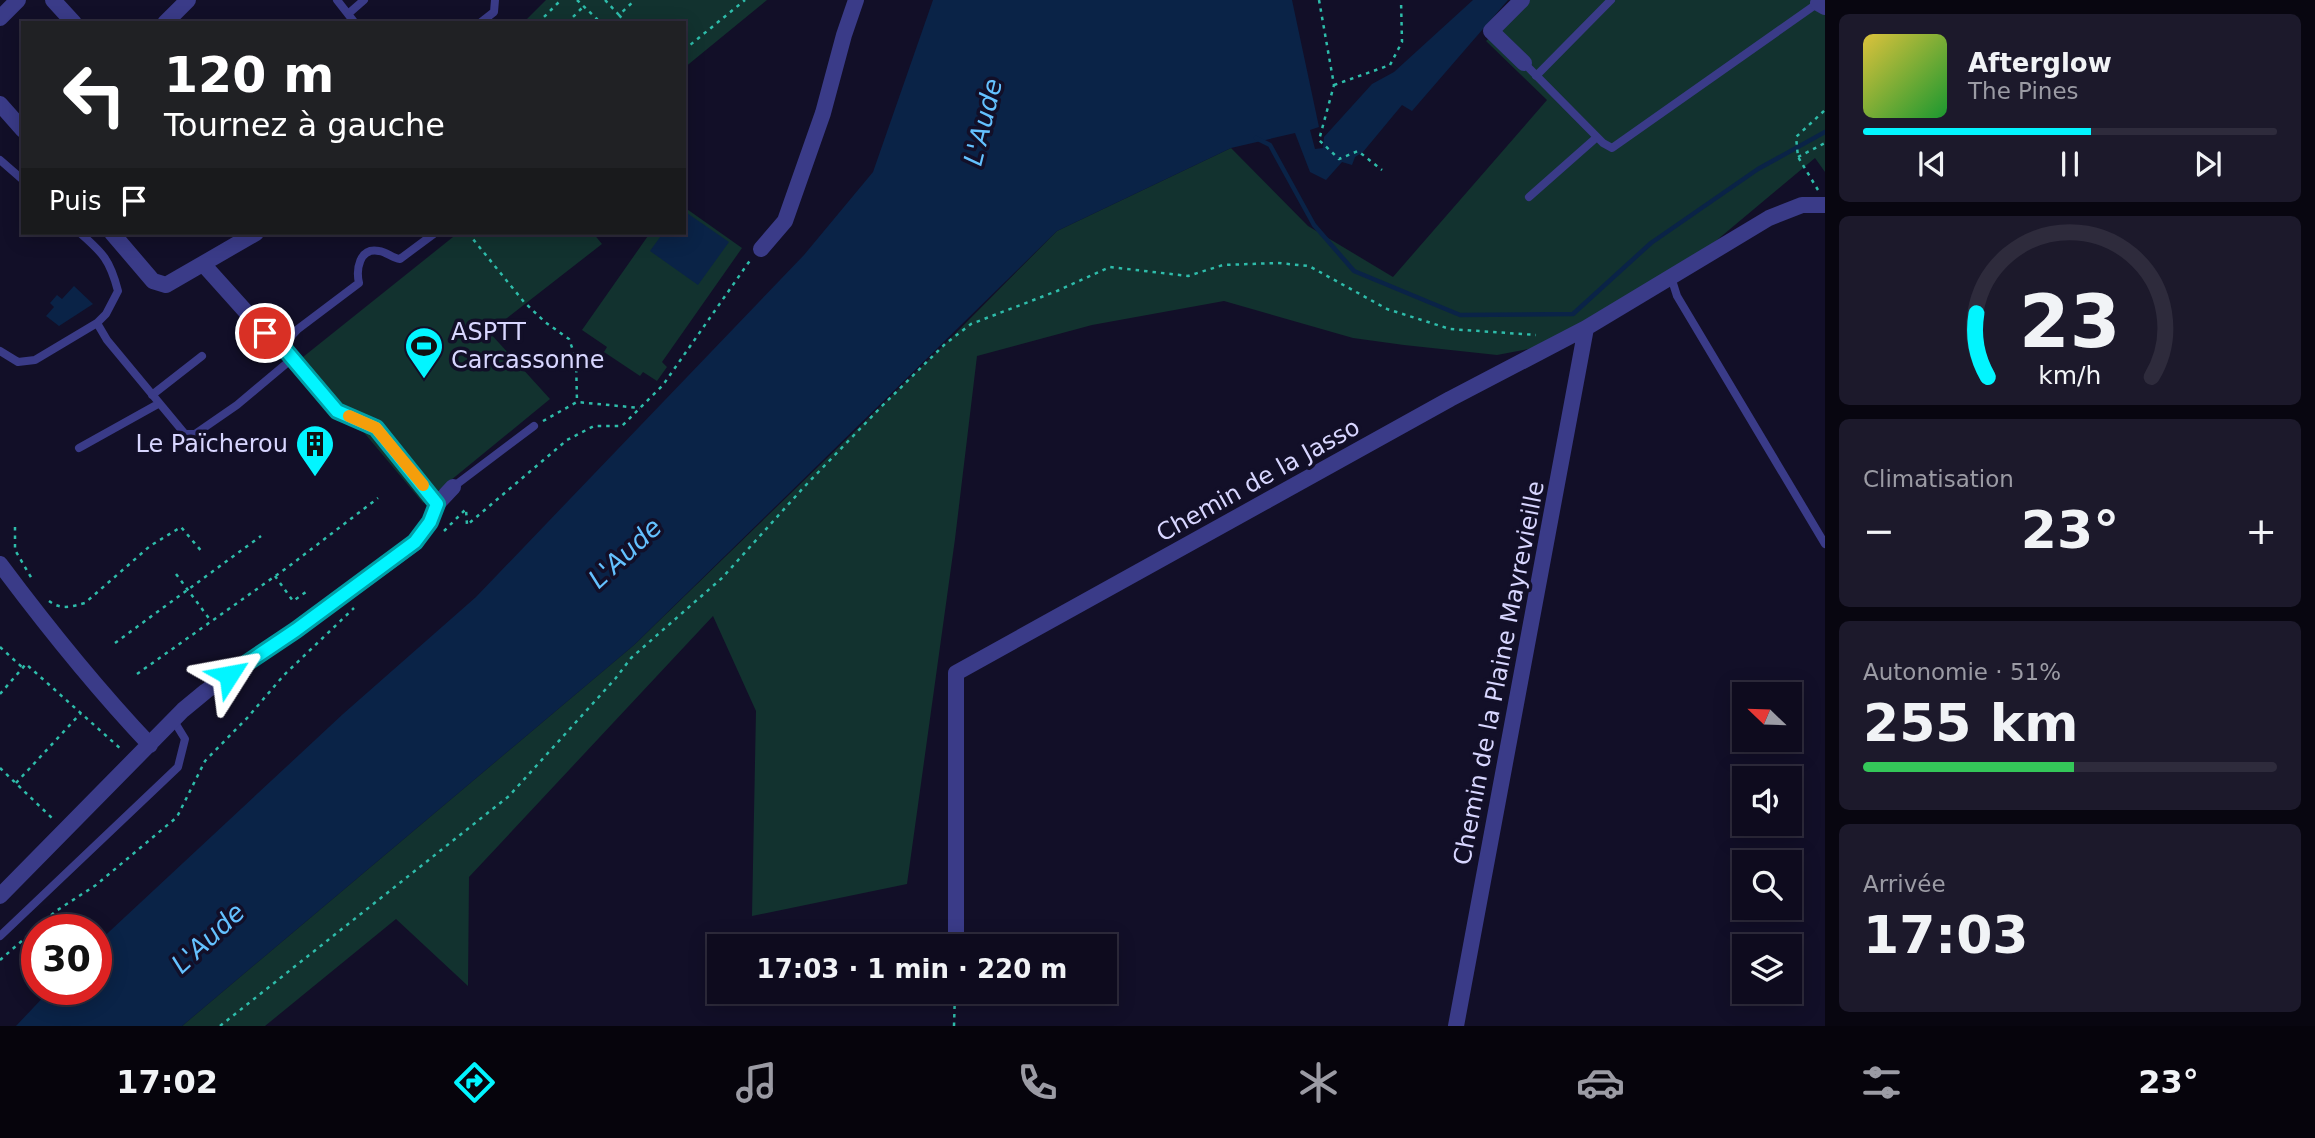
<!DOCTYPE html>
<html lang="fr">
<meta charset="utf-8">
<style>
:root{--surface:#0e0b1e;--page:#1c192b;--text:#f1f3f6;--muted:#9b9ba4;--line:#2e2b3c;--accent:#02f5ff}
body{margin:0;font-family:"DejaVu Sans",sans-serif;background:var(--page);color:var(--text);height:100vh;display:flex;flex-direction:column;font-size:26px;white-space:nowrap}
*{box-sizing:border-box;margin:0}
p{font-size:23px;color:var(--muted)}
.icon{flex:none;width:38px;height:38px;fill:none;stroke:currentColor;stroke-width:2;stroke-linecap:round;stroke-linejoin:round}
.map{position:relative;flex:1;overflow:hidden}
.panel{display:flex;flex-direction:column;gap:14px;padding:14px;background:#080610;width:490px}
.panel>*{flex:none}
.guide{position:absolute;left:21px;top:21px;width:665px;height:214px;border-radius:0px;box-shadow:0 4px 18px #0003,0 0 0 2px var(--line);background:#202124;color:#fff;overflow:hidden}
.needle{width:46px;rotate:293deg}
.controls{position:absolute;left:1732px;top:682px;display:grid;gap:14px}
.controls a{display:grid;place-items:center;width:70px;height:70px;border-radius:0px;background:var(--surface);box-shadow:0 4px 18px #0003,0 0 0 2px var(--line);font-size:35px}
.speed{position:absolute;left:21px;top:914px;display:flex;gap:14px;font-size:35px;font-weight:700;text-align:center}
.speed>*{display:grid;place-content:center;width:91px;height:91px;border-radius:50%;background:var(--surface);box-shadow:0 4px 18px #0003,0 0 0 2px var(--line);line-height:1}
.speed .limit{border:10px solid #d22;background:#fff;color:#111}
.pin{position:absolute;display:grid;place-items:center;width:60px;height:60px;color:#fff;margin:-30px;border:4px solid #fff;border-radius:50%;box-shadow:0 2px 7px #0007}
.me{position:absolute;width:77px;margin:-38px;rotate:56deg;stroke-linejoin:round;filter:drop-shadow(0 0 5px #0008)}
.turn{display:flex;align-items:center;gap:24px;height:147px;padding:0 28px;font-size:32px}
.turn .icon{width:91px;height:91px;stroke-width:2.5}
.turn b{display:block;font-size:49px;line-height:60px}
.then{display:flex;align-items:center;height:66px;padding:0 28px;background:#0003;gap:14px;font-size:26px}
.big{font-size:52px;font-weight:700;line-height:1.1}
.panel .widget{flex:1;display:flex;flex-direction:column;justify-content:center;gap:10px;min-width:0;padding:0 24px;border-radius:10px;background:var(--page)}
.panel .dial{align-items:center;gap:0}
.dial svg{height:182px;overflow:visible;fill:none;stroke:var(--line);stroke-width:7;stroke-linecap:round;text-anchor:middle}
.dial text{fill:var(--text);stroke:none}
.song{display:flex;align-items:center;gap:21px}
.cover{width:84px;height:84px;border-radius:10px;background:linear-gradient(135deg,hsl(50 70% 55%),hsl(130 70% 35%))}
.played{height:7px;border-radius:4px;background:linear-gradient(90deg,var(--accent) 55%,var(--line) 55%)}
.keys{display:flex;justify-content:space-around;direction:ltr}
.heat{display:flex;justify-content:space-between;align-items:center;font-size:38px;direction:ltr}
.charge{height:10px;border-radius:5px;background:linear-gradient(90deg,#34c759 51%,var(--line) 0)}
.trip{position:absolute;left:707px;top:934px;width:410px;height:70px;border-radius:0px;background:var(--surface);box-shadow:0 4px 18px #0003,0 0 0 2px var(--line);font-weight:700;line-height:70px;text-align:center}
.dock{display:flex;height:112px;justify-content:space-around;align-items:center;background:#06040c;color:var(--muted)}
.dock .icon{width:49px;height:49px}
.dock .on{color:var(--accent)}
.dock b{font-size:32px;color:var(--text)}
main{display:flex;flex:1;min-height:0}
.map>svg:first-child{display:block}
.green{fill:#12322f}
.water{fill:#0a2347}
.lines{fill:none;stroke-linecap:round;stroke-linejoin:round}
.stream{stroke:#0a2347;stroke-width:4.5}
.path{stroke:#2ebcaa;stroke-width:2.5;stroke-dasharray:3.5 5;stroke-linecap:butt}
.service{stroke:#3a3b88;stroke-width:8}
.minor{stroke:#3a3b88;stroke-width:16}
.route-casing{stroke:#019fa6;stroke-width:18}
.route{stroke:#02f5ff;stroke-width:12}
.slow{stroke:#f59e0b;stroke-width:12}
.labels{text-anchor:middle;stroke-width:7;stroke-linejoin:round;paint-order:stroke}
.poi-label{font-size:24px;fill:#d8d6ff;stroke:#120f28;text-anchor:start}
.street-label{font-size:24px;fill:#d8d6ff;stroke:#120f28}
.water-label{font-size:26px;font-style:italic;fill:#64c1ff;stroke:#120f28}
</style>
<main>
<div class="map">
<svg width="1825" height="1026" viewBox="0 0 1825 1026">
<rect width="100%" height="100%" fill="#120f28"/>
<path class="green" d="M546,0H767L684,68V23H523Z
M1529,0H1825V172L1815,158L1668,281L1570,341L1497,355L1404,345L1353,338L1224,301L1092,325L977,356L955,539L907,884L752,916L756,711L713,616L469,877L468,986L396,919L265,1026H182L634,645L945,344L1057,231L1231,148L1308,226L1393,277L1547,100L1486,41Z
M684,207L742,248L662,362L667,367L657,381L643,372L640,376L604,352L607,347L582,330L650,233H684Z
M458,233H593L602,244L489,332L550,399L423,503L356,423L298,361Z"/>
<path class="water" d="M933,0H1292L1319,127L1310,130L1315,149L1323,148L1324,137L1372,84L1394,72L1473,0H1508L1412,111L1402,105L1363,152L1355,157L1352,165L1342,162L1326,180L1310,172L1295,133L1231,148L1057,231L634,645L182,1026H16L51,989H96V944L343,714L476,597L804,255L873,172Z
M684,211L729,242L698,285L650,251L663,233H684Z
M74,286L93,304L59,326L46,316L54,307L50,303L57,295L62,299Z"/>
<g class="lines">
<path class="stream" d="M1256,138L1270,145L1314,225L1354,271L1460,315L1573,314L1651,243L1758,169L1825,132"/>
<path class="path" d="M577,0L597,19L593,23
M605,0L619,15L635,0
M1319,0L1334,85L1319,140L1339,159L1358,151L1382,170
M619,15L626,23
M538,23L561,0
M567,23L582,8
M684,50L745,0
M1334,85L1390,65L1402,42L1401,0
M1798,157L1825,143
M1818,190L1798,157L1796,137L1825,110
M468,233L524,302L545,322L569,339L576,359L577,402
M543,421L577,402L640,408
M15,527V550L32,579
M444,531L466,509L467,525L567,440L594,426H622L663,385L751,259
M176,574L211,621
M275,576L293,601L306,592
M49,601C61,610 71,607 85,603L150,546L181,527L203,553
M115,643L261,536
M0,647L23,668
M137,674L288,567L378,498
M0,694L26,664L122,750
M0,768L53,819
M16,783L81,713
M0,960L56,911L96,885L177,817L205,761L248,717L284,675L354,608
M220,1026L509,796L615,679L631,658L722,578L804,487L881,407L945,344L971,324L1057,291L1110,267L1188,276L1223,265L1278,263L1309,266L1387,309L1450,329L1536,335
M954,1026L955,992"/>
<path class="service" d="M337,0L355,23
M348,14L364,0
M480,23L494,12L495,0
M1524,63L1603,143L1612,148L1818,3
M1536,76L1611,0
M0,160L23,180
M1529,197L1597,137
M1671,277L1677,296L1825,544
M97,323L107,340L185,434H195L237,405L293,358
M282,346L298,329L359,283C356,270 359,247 379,251C387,252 392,258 400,259L435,233
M0,351L18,362L35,360L97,323L106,314L118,291C110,260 103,253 80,233
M152,395L202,356
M79,448L158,404
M453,487L534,426
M0,936L178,767L185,739L174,721"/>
<path class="minor" d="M53,0L74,23
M1522,0L1491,31L1524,63
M1818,3L1825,7
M0,18L18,0
M165,23L188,0
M0,104L23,130
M112,233L153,281L166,285L256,233
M761,249L785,221L823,113L844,35L856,0
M203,264L265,333L282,346L337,411L376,428L437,504
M0,564C47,627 96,688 150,745
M0,896L183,710L206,691L296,630L415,543L430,522L437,504L453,487
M956,947V673L1450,399L1586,328L1769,218L1802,205H1825
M1456,1026L1586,328"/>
</g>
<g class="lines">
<defs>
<path id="route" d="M229,675L296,630L415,542L430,522L437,504L376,428L337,411L282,346L265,333"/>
</defs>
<use href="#route" class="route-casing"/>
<use href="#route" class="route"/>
<path class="slow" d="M349,416L376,428L423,485"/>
</g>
<defs>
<symbol id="stadium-pin" viewBox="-11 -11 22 30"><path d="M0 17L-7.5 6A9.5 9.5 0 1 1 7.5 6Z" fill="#02f5ff" stroke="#120f28"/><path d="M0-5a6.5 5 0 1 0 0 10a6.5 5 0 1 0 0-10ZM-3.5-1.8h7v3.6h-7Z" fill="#111"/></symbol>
<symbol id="building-pin" viewBox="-11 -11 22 30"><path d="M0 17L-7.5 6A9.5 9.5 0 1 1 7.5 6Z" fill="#02f5ff" stroke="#120f28"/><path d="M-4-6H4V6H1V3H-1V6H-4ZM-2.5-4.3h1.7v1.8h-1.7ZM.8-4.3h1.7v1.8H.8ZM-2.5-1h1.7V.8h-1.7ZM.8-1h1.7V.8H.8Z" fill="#111"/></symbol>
</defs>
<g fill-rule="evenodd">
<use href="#stadium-pin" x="402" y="324" width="44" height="60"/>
<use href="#building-pin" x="293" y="422" width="44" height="60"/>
</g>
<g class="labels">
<g class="poi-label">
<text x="451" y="340">ASPTT<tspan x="451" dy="28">Carcassonne</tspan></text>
<text x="288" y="452" text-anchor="end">Le Païcherou</text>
</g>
<g class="street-label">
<text transform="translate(1258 480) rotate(-29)" y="8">Chemin de la Jasso</text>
<text transform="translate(1499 673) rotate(-79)" y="8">Chemin de la Plaine Mayrevieille</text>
</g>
<g class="water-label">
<text transform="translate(983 122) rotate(-76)" y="9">L'Aude</text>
<text transform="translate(625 553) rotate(-43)" y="9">L'Aude</text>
<text transform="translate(208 938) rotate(-43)" y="9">L'Aude</text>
</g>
</g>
</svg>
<div class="controls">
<a><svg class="needle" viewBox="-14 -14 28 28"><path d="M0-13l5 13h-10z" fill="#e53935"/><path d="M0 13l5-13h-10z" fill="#9b9ba4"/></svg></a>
<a><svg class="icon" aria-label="sound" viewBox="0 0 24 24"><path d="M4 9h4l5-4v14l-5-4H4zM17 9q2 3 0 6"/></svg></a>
<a><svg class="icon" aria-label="search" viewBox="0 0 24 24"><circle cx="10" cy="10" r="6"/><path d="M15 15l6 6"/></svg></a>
<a><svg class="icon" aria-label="layers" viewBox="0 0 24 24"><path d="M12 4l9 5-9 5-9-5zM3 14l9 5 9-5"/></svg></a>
</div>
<div class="speed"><div class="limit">30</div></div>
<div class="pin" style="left:265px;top:333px;background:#d93025"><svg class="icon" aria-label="arrive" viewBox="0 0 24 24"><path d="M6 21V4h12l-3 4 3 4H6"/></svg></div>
<svg class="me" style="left:229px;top:675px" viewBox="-20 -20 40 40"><path d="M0-17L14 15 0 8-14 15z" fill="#02f5ff" stroke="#fff" stroke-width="4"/></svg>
<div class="trip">17:03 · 1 min · 220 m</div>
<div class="guide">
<div class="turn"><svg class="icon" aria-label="left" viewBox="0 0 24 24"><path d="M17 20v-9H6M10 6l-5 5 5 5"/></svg><div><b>120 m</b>Tournez à gauche</div></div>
<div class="then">Puis<svg class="icon" aria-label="arrive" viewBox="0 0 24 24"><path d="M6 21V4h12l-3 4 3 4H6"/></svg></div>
</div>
</div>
<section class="panel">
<div class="widget">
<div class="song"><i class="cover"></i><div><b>Afterglow</b><p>The Pines</p></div></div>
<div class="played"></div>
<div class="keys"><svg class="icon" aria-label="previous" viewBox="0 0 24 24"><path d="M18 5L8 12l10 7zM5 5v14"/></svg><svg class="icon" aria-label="pause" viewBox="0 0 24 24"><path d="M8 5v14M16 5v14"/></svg><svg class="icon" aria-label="next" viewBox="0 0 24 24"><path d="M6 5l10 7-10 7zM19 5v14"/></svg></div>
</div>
<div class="widget dial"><svg viewBox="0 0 100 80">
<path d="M14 69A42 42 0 1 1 86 69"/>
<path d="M14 69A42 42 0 0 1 9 41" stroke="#02f5ff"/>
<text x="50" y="56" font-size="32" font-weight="700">23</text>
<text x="50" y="72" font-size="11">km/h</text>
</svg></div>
<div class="widget"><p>Climatisation</p>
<div class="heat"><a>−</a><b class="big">23°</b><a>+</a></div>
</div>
<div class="widget"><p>Autonomie · 51%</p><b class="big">255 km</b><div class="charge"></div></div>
<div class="widget"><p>Arrivée</p><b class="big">17:03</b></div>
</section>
</main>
<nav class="dock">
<b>17:02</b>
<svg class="icon on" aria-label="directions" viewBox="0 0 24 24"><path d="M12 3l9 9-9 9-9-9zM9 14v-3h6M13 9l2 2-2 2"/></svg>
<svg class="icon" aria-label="music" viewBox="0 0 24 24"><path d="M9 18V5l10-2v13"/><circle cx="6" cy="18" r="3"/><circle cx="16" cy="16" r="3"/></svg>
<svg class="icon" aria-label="phone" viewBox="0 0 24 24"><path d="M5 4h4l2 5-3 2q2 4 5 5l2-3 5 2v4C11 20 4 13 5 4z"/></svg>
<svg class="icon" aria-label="climate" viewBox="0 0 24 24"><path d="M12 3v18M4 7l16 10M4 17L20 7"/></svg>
<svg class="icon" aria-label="car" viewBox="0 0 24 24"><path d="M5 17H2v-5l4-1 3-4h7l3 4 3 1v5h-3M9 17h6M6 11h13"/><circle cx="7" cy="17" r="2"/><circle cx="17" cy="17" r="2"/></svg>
<svg class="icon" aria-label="filters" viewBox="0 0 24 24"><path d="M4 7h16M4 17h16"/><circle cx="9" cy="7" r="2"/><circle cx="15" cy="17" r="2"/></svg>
<b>23°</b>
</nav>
